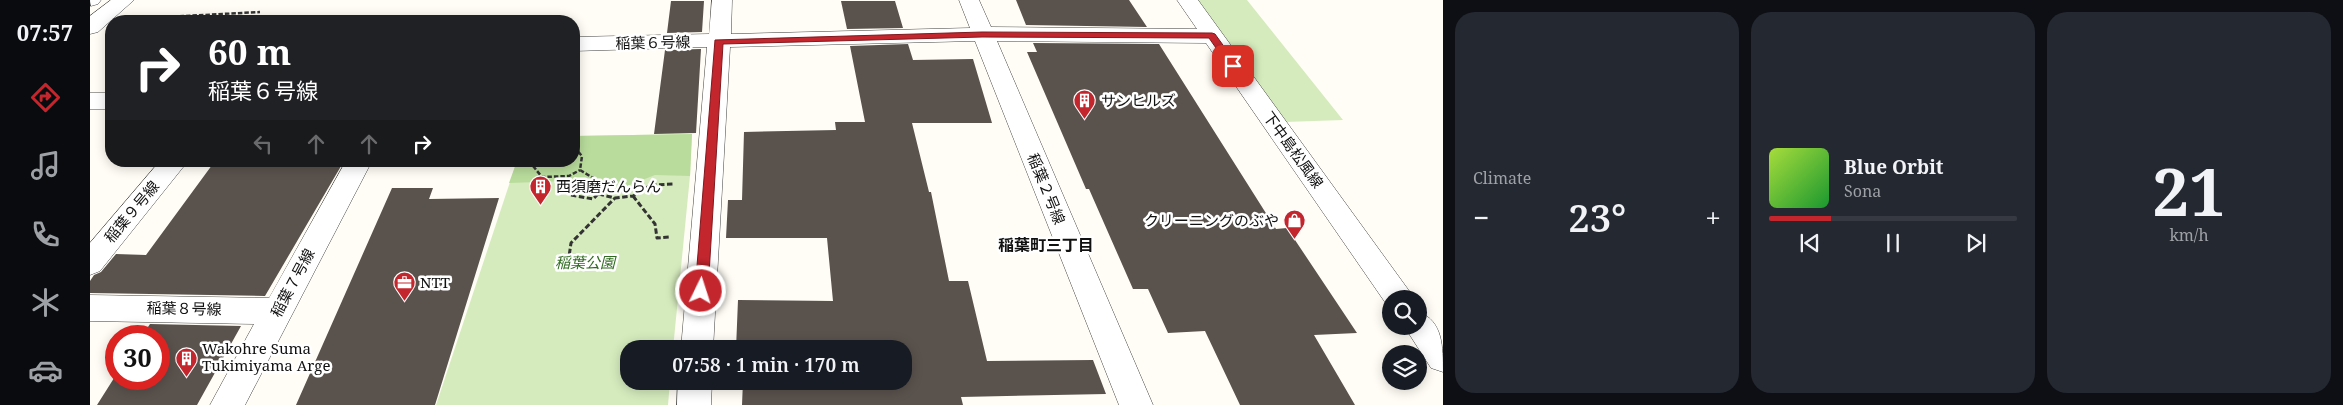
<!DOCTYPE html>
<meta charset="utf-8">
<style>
:root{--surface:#171b24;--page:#242831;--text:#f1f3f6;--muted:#9ea1a6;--line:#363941;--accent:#c4262e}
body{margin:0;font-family:"Noto Serif","Noto Sans JP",serif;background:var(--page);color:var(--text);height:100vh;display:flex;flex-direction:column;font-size:19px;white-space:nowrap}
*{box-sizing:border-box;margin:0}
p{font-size:16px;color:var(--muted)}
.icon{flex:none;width:28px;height:28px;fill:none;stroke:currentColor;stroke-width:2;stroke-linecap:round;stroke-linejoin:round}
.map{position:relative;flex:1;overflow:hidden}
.side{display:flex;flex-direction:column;gap:12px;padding:12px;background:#0d0f14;width:900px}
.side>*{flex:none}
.hud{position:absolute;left:15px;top:15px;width:475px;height:152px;border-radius:20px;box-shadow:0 2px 12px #0003;background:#202124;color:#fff;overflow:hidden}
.fabs{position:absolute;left:1292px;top:290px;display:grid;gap:10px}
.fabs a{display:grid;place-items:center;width:45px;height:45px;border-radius:50%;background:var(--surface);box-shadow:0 2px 12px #0003;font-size:25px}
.speed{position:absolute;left:15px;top:325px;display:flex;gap:10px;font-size:25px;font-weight:700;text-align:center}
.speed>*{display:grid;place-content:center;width:65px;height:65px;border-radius:50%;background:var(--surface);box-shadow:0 2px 12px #0003;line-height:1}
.speed .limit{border:8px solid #d22;background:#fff;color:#111}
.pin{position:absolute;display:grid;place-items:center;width:42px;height:42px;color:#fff;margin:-21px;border-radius:10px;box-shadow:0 2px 8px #0006}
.me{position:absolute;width:55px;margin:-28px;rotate:4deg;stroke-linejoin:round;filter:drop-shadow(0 0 4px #0008)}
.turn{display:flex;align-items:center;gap:18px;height:105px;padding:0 20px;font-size:22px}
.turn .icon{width:65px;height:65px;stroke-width:2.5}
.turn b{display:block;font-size:35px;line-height:42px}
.lanes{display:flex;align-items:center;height:48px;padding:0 20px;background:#0003;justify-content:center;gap:25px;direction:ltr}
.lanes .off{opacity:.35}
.big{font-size:38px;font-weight:600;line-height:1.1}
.side .tile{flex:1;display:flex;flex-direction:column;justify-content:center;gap:8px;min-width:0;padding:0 18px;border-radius:20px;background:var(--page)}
.side .dial{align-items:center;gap:0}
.dial b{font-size:65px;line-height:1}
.song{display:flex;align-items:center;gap:15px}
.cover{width:60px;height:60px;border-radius:8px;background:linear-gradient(135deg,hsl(80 70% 55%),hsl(130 70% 35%))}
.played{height:5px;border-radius:2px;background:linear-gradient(90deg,var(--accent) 25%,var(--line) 25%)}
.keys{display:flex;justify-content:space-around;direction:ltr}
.heat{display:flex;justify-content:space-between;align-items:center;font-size:28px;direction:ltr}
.side .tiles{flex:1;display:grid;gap:12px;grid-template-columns:repeat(3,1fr)}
.trip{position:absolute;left:530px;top:340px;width:292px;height:50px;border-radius:20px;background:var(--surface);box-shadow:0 2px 12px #0003;font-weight:600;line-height:50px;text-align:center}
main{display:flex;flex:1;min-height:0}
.dock{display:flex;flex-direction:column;width:90px;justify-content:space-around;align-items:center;background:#090b0e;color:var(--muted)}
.dock .icon{width:35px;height:35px}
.dock .on{color:var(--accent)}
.dock b{font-size:22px;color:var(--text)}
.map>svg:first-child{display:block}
.green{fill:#d5ebbd}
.forest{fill:#b9dc9c}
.building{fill:#5a524d}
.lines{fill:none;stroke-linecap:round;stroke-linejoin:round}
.minor-casing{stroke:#444;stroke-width:1}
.path-far1{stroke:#333;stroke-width:2.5;stroke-dasharray:4.5 2;stroke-linecap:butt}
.path{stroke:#333;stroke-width:3;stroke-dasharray:5.5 2.5;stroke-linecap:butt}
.minor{fill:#fff;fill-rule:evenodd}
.route{fill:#c4262e;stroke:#7f191e}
.labels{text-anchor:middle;stroke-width:5;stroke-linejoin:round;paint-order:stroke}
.street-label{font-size:15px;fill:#111;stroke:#fff}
.poi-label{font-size:15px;fill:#111;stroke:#fff;text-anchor:start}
.park-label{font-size:15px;font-style:italic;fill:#2f6b1f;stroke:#fff}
.neighbourhood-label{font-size:16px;font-weight:bold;fill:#111;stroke:#fff}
</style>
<main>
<nav class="dock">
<b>07:57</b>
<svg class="icon on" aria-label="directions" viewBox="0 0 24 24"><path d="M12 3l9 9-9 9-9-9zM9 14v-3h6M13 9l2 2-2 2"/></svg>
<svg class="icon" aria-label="music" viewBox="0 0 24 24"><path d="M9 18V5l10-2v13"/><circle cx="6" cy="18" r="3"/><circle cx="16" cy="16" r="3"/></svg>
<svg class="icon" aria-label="phone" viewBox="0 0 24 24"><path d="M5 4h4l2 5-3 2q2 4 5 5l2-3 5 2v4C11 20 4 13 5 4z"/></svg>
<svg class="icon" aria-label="climate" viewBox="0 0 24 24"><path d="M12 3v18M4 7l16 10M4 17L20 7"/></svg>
<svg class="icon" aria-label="car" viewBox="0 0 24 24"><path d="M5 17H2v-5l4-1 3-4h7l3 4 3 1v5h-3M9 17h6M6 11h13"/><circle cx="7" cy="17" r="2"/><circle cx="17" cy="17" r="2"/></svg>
</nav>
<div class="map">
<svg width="1353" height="405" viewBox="0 0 1353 405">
<rect width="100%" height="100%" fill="#fffdf5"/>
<path class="green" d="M1107,0H1157L1253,120L1195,122Z
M602,134L600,176L583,349H539V381H580L578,405H346L427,161H484V136Z"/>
<path class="forest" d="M602,134L600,176L565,175L532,188L506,180L419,183L427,161H484V136Z"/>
<path class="building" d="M926,0H1039L1057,27L936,25Z
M581,1H614L612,32L577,33Z
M751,1H805L813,28L757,29Z
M943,43L1069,44L1186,229L1197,228L1267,333L1224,335L1265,405H1150L1115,331L1078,333L1058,289H1043L999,189H996L937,52H947Z
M818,44L823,60L883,59L902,123H822L839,192H841L859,281H878L897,361L1003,360L1016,394L871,397L873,405H652L653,381H814V349H646L648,300L743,301L737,238H636L638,200H652L654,132L746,130L745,122H775L760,46Z
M611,49L606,133L564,134L575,50Z
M125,161H254L175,296L0,293V281L4,275L11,272L26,254L56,255Z
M302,188H343L339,199L409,198L345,405H206Z
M60,324L151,326L107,405H7L26,375V379H69V336H52Z"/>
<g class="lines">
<defs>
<path id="minor" d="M0,0H11L8,4L1,6Z
M21,0H44L8,32L0,34V16Z
M622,0H642L641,34L880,28L869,0H889L901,27L1107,29L1087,0H1108L1325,299H1301V309L1299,308L1116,43L907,41L1063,405H1029L885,41L640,47L623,349H591L617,47L484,51V37L619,34Z
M0,93H21V109H0Z
M70,161H98L10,271L0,275V243Z
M256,161H282L155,405H120L164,324L0,321V295L179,298Z
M1329,312C1353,321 1353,347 1353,372L1341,368L1314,326H1329Z
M588,381H622L621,405H587Z"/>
</defs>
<use href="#minor" class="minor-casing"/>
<path class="path-far1" d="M57,18L170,12
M484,147L492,156L490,170
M447,161L443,166L452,177L479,176L490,170
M490,170L503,178"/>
<path class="path" d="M502,177L513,189L508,194L525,198L543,196L561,185L583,184
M481,195L503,199L508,194
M543,196L565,224L567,238L579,237
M477,270L481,243L525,198"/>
<use href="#minor" class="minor"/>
</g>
<path class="route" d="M892,32L1122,33L1125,34L1148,66L1146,68H1140L1119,38L892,37L633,44L618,291L616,295H607L605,291L625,40Z"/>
<defs>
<symbol id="building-pin" viewBox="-11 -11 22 30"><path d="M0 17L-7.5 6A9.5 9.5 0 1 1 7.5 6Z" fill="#c4262e" stroke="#fff"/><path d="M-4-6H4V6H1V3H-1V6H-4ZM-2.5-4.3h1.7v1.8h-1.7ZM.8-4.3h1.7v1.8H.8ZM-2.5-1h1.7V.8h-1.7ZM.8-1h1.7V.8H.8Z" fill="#fff"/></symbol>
<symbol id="shop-pin" viewBox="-11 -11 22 30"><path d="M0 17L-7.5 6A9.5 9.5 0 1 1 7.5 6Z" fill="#c4262e" stroke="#fff"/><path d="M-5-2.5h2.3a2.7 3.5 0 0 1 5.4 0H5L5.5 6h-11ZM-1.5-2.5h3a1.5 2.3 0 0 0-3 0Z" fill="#fff"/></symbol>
<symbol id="office-pin" viewBox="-11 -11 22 30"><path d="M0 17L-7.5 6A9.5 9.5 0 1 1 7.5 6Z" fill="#c4262e" stroke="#fff"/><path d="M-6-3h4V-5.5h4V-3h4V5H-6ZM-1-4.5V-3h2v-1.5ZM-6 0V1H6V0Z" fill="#fff"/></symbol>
</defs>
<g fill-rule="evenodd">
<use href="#building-pin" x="982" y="88" width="25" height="34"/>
<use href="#building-pin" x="438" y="174" width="25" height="34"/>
<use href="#shop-pin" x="1192" y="208" width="25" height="34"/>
<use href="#office-pin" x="302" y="270" width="25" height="34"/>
<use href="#building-pin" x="84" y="346" width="25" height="34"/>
</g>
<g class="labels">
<g class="street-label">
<text transform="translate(563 43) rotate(-1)" y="5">稲葉６号線</text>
<text transform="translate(1203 150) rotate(54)" y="5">下中島松風線</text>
<text transform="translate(956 189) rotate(68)" y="5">稲葉２号線</text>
<text transform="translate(42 212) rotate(-50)" y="5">稲葉９号線</text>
<text transform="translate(203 283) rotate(-62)" y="5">稲葉７号線</text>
<text transform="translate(94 309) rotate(1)" y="5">稲葉８号線</text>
</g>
<g class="poi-label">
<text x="1011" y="106">サンヒルズ</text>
<text x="466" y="192">西須磨だんらん</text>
<text x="1189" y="226" text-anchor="end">クリーニングのぶや</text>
<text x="330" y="288">NTT</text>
<text x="112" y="354">Wakohre Suma<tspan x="112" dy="17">Tukimiyama Arge</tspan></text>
</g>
<g class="park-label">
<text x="495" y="268">稲葉公園</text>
</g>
<g class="neighbourhood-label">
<text x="956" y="251">稲葉町三丁目</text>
</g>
</g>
</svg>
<div class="fabs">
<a><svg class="icon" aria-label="search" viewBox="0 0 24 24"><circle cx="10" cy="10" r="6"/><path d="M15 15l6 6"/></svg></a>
<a><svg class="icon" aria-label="layers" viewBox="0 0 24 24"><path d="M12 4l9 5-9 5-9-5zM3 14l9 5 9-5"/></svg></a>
</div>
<div class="speed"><div class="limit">30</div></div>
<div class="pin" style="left:1143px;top:66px;background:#d93025"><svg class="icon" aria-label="arrive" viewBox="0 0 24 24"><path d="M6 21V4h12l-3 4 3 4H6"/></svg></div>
<svg class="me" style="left:611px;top:291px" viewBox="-20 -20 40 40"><circle r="17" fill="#c4262e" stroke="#fff" stroke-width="3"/><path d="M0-11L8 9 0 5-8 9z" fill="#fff"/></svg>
<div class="trip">07:58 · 1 min · 170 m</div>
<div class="hud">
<div class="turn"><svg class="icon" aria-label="right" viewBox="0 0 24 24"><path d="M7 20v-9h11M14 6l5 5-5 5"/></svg><div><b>60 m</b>稲葉６号線</div></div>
<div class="lanes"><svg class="icon off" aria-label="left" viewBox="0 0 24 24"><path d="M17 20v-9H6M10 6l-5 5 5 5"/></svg><svg class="icon off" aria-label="ahead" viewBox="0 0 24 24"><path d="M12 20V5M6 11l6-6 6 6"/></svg><svg class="icon off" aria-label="ahead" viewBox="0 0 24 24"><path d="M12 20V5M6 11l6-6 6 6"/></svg><svg class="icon" aria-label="right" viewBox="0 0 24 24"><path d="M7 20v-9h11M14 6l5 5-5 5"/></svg></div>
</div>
</div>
<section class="side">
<div class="tiles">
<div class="tile"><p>Climate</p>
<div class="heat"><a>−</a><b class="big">23°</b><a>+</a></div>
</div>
<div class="tile">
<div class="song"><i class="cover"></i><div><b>Blue Orbit</b><p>Sona</p></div></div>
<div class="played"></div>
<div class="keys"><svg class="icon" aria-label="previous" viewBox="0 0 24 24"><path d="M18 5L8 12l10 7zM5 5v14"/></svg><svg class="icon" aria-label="pause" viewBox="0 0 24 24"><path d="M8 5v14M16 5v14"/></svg><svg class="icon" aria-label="next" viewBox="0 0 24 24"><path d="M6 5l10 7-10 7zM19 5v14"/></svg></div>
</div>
<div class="tile dial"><b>21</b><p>km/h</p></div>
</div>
</section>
</main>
